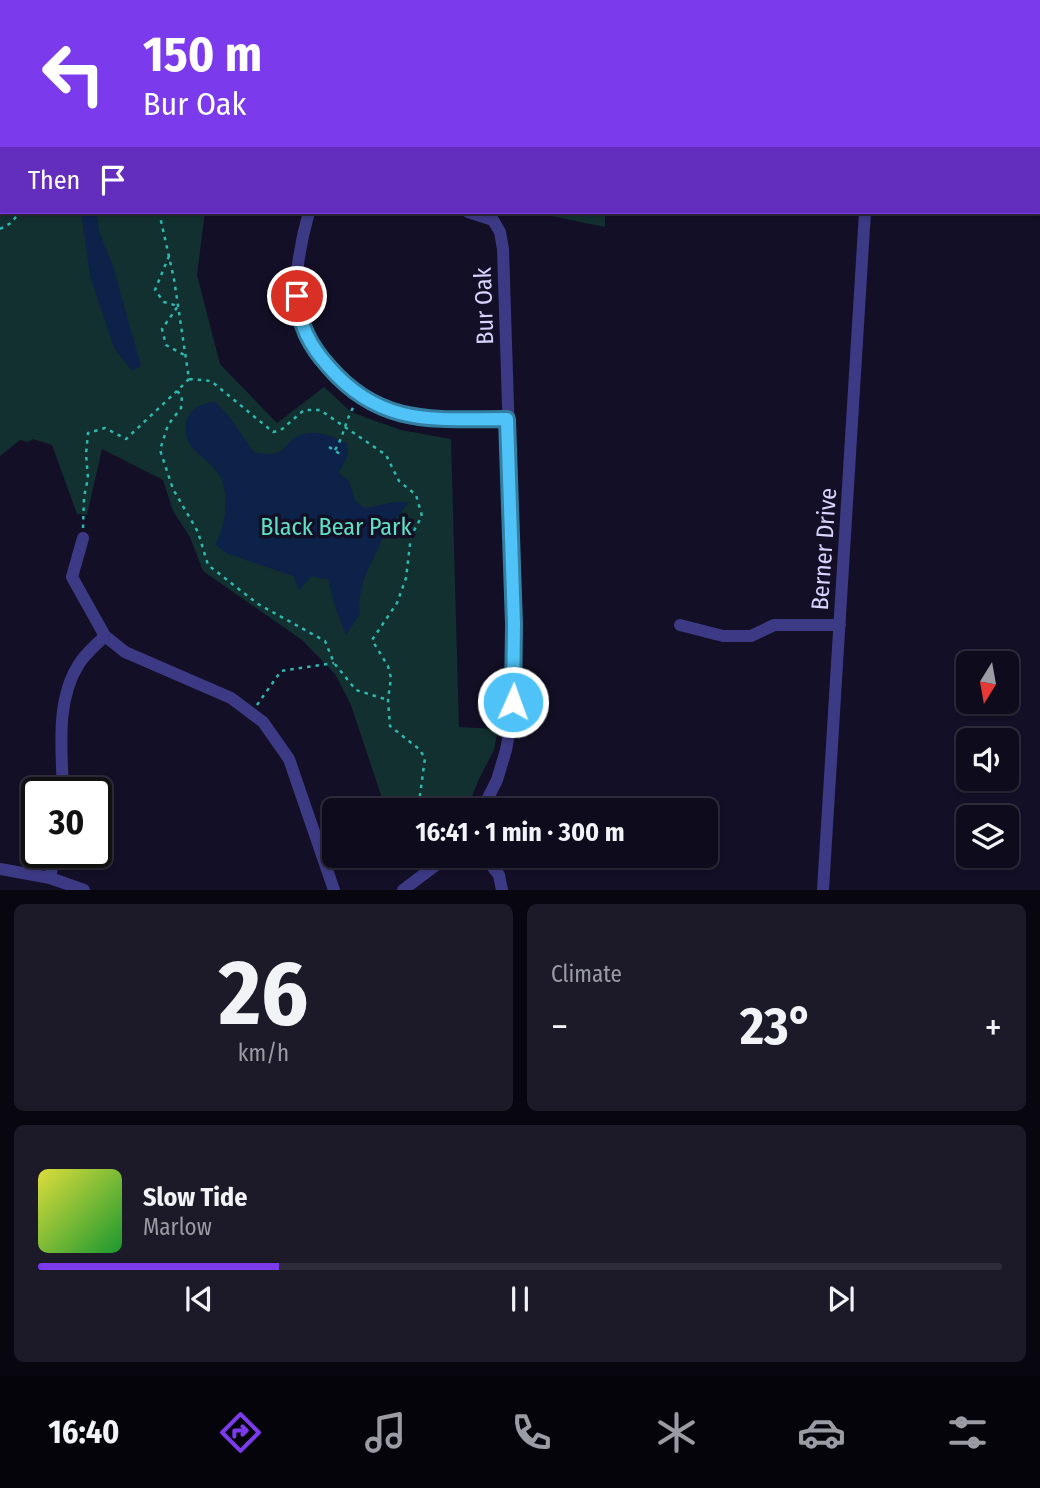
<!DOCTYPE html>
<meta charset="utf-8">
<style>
:root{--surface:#0e0b1c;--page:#1c1929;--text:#f1f3f6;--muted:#9b9ba3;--line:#2e2b3b;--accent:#7c3aed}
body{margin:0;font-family:"Fira Sans Condensed",sans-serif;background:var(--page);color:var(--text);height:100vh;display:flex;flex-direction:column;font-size:26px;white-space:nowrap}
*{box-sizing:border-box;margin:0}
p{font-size:23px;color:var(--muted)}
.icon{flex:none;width:38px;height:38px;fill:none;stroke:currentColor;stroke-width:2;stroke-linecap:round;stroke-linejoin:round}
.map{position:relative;height:890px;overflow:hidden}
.details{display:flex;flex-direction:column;gap:14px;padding:14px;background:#08060f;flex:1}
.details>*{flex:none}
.hud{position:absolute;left:0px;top:0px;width:1041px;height:214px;box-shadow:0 2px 5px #0004,0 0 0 2px var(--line);background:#7c3aed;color:#fff;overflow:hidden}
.needle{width:46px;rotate:191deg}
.controls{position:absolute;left:956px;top:651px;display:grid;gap:14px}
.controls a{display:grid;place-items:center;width:63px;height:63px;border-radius:10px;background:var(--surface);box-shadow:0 2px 5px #0004,0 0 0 2px var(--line);font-size:35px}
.speed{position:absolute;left:21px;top:777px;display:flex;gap:14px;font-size:35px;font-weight:700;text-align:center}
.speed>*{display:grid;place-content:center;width:91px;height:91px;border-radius:50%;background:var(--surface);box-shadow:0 2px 5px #0004,0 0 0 2px var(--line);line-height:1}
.speed .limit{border:4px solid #111;border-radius:10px;background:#fff;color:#111}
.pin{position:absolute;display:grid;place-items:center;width:60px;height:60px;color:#fff;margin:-30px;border:4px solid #fff;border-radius:50%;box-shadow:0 2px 7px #0007}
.me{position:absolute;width:77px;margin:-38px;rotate:2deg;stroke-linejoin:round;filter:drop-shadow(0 0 5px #0008)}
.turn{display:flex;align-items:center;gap:24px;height:147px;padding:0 28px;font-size:32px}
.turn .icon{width:91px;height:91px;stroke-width:2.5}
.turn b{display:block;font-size:49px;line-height:60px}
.then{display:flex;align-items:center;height:66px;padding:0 28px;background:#0003;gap:14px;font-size:26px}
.big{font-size:52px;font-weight:700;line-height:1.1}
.details .widget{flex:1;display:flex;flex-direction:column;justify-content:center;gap:10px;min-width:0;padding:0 24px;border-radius:10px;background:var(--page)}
.details .dial{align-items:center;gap:0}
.dial b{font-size:91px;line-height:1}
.song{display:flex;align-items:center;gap:21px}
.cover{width:84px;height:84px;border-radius:10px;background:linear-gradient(135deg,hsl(60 70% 55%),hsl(130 70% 35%))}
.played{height:7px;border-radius:4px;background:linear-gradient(90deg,var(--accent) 25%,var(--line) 25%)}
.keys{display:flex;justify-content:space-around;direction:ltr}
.heat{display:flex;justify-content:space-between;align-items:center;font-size:38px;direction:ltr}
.details .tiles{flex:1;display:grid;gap:14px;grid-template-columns:1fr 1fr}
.widget:last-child{grid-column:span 2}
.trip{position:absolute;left:322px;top:798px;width:396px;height:70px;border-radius:10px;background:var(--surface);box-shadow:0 2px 5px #0004,0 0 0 2px var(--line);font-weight:700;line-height:70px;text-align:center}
.tabs{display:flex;height:112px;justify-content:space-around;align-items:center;background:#06040b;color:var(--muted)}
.tabs .icon{width:49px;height:49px}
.tabs .on{color:var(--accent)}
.tabs b{font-size:32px;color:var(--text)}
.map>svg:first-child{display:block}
.green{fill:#12302f}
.water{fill:#0c2248}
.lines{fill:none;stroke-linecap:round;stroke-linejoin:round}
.path{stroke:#2fb8b0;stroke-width:2.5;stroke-dasharray:3.5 5;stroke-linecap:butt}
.minor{stroke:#3d3a85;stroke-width:12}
.route-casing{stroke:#337fa1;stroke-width:18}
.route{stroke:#4fc3f7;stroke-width:12}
.labels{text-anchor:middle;stroke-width:7;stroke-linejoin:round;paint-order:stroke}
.street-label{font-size:24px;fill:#d9d4ff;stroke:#130f26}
.park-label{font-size:24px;fill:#5fe0c0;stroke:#130f26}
</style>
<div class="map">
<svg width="1040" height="890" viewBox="0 0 1040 890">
<rect width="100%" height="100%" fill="#130f26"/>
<path class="green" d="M0,0H96L2,2V212H205L197,275L220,364L277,423L324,387L351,412L401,430L451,439L459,727L498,729L494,750L478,781L467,810H386L351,705L335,674L302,640L203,571L190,537L173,511L163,480L102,449L87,515L77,514L52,445L33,439L28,442L20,440L0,456Z
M532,212H605V227Z"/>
<path class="water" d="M81,212H97L99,231L113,266L141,366L132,371L114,348L90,276Z
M215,402L229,416L254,452C294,461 279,436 309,433C322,431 335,438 347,443L348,455L339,473L349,481L356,502L365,508L395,502H409L385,533L363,581L359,603L360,614L346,635L336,610L328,579L311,577L299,590L293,576L228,554L215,545C225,526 229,501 222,481C215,458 175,450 188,417C193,406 204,403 215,402Z"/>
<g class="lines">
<path class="path" d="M61,2V0
M0,134L2,135
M0,198L2,197
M159,212L174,279L189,379L211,381L273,432L281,430L304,410H320L386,455L399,481L416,495L422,516L411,536L406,578L397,603L372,640L388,666L391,678L388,700L390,726L419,749L425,758L418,810
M0,229L11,223L20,212
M169,256L155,290L164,302L178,306L162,329L166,345L186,356
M189,379L177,391L182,396L181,408L168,425L160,450L173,489L198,532L208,565L258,604L325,641L334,663L356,690L388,700
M329,447L340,454
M335,450C344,436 345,421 354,406
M83,528L84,497L88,478L86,454L88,433L105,428L126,439L177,391
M257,705L281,671L334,663"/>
<path class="minor" d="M880,2V0
M309,212C301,240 291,289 299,318C312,362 357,402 400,415C434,424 472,419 507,419
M468,212L493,220L500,232L503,249L515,624L514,686L512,718L506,750L497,780L482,810
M83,538L72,577L105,636L125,652L231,698L263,722L289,759L334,890
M680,625L723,636H751L774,625H840
M63,793C62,751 55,701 79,664C85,654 96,645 105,636
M484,856L499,875L502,890
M0,869L50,878L84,890
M50,878L55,852
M403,890L448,856
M823,890L865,212"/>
</g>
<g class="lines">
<defs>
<path id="route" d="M297,296C299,325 310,346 329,367C381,427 435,419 507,419L514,624L513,702"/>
</defs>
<use href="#route" class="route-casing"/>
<use href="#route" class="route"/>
</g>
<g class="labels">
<g class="street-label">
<text transform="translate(484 306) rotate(-92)" y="8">Bur Oak</text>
<text transform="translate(824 549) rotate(-86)" y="8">Berner Drive</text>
</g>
<g class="park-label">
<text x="336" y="535">Black Bear Park</text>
</g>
</g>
</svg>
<div class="controls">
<a><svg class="needle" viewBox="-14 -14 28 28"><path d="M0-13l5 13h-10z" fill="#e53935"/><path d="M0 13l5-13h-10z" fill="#9b9ba3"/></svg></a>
<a><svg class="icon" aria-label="sound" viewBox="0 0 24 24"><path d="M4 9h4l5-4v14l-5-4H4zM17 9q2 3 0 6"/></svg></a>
<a><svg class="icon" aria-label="layers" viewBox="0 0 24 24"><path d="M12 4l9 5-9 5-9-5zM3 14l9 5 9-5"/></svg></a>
</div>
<div class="speed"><div class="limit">30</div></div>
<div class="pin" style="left:297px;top:296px;background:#d93025"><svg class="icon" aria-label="arrive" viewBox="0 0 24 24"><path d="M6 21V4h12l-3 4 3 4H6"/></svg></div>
<svg class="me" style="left:513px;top:702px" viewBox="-20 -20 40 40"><circle r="17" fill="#4fc3f7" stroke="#fff" stroke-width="3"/><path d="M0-11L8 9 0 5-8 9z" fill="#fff"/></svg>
<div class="trip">16:41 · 1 min · 300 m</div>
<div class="hud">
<div class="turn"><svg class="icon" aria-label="left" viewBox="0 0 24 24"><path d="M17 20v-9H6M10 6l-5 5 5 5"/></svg><div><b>150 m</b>Bur Oak</div></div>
<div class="then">Then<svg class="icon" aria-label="arrive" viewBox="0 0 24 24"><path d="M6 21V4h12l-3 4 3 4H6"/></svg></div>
</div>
</div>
<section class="details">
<div class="tiles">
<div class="widget dial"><b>26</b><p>km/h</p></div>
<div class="widget"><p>Climate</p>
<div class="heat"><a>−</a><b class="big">23°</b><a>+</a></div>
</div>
<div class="widget">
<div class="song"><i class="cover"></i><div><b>Slow Tide</b><p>Marlow</p></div></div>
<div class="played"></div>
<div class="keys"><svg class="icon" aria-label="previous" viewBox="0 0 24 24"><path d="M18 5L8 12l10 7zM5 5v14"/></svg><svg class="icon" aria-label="pause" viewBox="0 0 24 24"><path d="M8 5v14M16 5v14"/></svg><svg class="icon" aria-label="next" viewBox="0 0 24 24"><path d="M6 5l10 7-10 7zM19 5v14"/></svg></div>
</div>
</div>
</section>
<nav class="tabs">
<b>16:40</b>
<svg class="icon on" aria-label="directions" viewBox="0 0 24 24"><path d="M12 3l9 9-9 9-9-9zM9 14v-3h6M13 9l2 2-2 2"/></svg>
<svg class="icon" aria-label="music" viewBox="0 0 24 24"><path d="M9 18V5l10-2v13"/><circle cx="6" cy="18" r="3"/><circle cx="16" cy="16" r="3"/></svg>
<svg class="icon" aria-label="phone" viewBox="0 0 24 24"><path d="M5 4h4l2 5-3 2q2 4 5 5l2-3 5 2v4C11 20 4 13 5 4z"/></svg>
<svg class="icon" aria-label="climate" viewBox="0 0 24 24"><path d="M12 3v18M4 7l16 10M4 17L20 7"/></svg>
<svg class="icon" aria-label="car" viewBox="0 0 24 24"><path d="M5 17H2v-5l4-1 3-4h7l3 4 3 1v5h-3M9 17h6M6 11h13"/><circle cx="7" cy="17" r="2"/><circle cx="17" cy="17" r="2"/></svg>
<svg class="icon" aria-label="filters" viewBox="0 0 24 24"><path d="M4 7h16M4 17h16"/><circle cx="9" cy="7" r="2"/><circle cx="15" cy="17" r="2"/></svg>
</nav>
